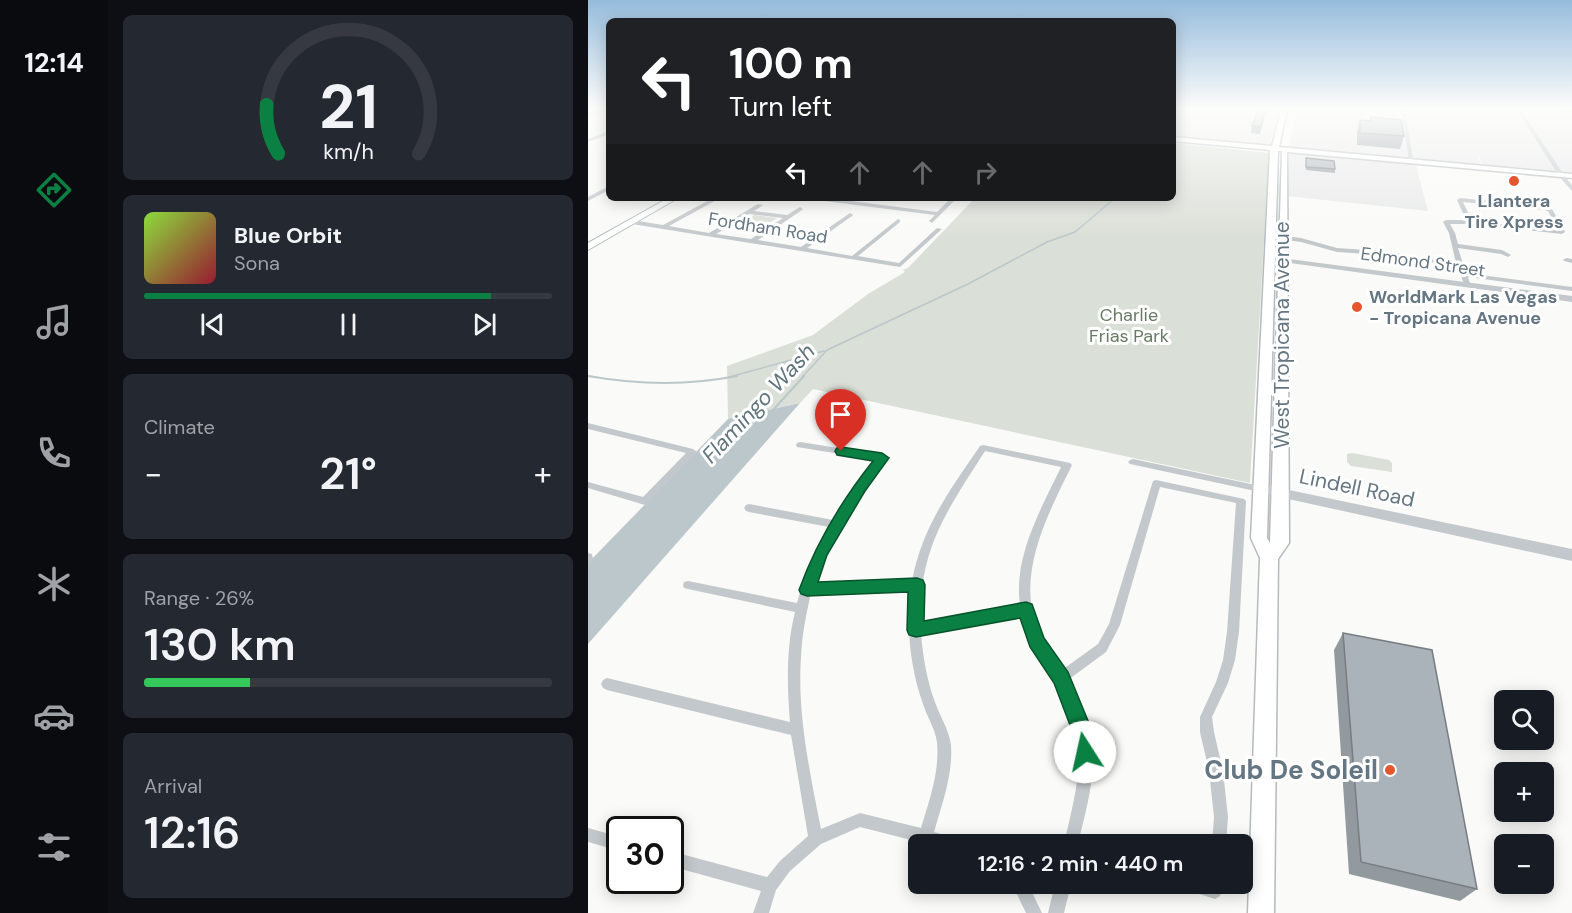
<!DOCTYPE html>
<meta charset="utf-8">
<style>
:root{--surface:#171b24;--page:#242831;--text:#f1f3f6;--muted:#9ea1a6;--line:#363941;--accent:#0b8043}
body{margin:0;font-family:"DM Sans",sans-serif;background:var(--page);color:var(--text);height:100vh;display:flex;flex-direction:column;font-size:22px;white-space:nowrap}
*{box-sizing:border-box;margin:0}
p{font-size:20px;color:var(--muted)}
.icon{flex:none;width:33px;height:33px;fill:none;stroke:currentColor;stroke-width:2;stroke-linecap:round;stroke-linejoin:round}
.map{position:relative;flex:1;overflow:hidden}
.drawer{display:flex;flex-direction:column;gap:15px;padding:15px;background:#0d0f14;width:480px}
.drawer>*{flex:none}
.hud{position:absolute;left:18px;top:18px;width:570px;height:183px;border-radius:9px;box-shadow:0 3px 15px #0003;background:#202124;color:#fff;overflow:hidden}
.controls{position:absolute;left:906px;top:690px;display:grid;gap:12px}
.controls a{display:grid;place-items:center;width:60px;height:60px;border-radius:9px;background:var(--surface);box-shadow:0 3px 15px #0003;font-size:30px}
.speed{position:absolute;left:18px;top:816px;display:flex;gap:12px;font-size:30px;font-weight:700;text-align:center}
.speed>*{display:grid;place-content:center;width:78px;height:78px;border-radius:50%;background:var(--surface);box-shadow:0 3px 15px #0003;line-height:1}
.speed .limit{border:3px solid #111;border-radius:9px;background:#fff;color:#111}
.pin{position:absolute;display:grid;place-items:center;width:51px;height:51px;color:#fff;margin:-62px -26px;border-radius:50% 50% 50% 0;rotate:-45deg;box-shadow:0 0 6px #0007}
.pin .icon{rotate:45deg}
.me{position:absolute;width:66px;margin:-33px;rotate:350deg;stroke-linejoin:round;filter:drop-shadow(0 0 4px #0008)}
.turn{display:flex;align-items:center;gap:21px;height:126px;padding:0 24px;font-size:27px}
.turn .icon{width:78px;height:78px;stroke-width:2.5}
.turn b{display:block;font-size:42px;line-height:51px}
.lanes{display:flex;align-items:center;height:57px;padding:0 24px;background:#0003;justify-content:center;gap:30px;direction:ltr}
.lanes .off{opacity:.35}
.big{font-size:45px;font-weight:600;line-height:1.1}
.drawer .widget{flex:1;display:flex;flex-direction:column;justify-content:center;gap:9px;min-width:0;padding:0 21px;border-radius:9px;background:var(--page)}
.drawer .dial{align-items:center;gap:0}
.dial svg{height:156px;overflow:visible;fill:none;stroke:var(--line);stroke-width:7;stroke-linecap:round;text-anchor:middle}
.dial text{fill:var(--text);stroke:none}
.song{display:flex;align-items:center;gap:18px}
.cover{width:72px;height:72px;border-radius:9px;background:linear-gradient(135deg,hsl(90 70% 55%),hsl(350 70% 35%))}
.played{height:6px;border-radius:3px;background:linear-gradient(90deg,var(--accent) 85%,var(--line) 85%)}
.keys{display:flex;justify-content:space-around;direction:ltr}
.heat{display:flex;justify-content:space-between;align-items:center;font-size:33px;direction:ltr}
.charge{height:9px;border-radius:4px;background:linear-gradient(90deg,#34c759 26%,var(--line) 0)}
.trip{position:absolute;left:320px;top:834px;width:345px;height:60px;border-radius:9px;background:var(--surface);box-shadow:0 3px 15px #0003;font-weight:600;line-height:60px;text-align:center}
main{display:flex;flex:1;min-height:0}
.tabs{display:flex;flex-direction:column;width:108px;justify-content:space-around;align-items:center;background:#090b0e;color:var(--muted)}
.tabs .icon{width:42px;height:42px}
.tabs .active{color:var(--accent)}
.tabs b{font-size:27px;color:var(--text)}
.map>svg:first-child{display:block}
.built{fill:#e8e9e9}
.green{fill:#dadfd7}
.water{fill:#bbc7cb}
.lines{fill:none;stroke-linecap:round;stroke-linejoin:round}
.stream-far1{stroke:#bbc7cb;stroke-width:1.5}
.stream{stroke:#bbc7cb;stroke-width:2}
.secondary-casing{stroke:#b3babf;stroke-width:2}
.primary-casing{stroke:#b5babe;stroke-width:3}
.minor{fill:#c3c8cc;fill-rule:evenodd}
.tertiary{fill:#c3c8cc;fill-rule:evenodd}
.secondary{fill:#fff;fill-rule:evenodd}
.primary{fill:#fff;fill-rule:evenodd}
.wall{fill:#929a9f}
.building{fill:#aab3b9;stroke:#777d82;stroke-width:1.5}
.route{fill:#0b8043;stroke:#07532c;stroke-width:1.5}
.poi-dot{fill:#e4572e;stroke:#fff;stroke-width:2}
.labels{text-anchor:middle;stroke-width:6;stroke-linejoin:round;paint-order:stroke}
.far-poi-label{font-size:18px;font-weight:bold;fill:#657683;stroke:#fff}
.far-street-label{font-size:18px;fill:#657683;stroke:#fff}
.far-park-label{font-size:18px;fill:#687a64;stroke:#fff}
.street-label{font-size:21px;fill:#657683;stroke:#fff}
.water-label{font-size:22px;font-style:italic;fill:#60757c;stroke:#fff}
.near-poi-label{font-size:26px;font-weight:bold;fill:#657683;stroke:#fff;text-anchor:end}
</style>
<main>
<nav class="tabs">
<b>12:14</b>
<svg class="icon active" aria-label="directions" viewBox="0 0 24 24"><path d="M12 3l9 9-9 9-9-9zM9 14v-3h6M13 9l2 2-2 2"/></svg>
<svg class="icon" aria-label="music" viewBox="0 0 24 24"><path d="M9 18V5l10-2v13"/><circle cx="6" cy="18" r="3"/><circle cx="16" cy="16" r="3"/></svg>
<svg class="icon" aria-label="phone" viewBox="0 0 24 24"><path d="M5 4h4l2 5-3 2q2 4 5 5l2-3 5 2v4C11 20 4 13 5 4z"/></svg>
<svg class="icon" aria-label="climate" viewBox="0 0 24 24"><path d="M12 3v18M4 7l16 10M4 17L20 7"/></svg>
<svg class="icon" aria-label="car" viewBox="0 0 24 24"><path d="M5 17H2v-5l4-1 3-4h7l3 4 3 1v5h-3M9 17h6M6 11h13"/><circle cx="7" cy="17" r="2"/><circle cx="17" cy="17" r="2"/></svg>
<svg class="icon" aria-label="filters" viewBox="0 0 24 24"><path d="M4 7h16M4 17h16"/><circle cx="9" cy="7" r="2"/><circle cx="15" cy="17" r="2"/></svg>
</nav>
<section class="drawer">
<div class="widget dial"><svg viewBox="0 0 100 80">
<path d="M14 69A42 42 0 1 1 86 69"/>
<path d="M14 69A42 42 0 0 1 8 44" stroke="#0b8043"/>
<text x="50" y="56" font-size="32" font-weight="700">21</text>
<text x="50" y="72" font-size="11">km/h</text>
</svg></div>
<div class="widget">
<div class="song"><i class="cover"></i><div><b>Blue Orbit</b><p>Sona</p></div></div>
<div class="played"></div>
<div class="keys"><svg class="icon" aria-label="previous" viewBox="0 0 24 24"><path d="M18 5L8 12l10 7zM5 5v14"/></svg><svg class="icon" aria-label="pause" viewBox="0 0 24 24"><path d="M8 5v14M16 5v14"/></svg><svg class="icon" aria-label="next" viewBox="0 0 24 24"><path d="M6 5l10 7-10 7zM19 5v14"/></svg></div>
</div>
<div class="widget"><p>Climate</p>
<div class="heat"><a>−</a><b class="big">21°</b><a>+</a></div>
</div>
<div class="widget"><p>Range · 26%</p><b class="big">130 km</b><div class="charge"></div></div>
<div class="widget"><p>Arrival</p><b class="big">12:16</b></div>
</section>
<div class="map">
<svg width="984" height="913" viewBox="0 0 984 913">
<rect width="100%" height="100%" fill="#fafaf8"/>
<path class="built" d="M585,110H691L682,145L585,136Z
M709,110H984V174L895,165L888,151L894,168L827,162L840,211L689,195Z"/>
<path class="green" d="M585,143L681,153L662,483L225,389L212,403L140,419L139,366L225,335L280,294L317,272L315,270L320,268L387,198H585Z
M166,215L189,218L172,229L148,226Z
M764,453L801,460L804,463V472L763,466L759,462V454Z"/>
<path class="water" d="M212,403L0,644V563L140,419Z"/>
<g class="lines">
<path class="stream-far1" d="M0,376L8,377
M141,377L236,351
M214,377L239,350L380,284L459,242L487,232L527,198"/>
<path class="stream" d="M0,376C51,385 98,386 149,376
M185,410L216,376"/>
<defs>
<path id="secondary" d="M80,198H90L0,250V243Z"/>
<path id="primary" d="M693,110H699L691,147L984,174V178L699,152L701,543L690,559L686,913H660L672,558L663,538L682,150L585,141V137L684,146ZM690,151H694L682,543L679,538L680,501Z"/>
</defs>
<use href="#secondary" class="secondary-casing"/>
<use href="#primary" class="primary-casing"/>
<path class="minor" d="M813,110H817L825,160L823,161L821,160Z
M21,131V134L0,142V139Z
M21,186V190L0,201V197Z
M125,198H132L81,226L121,233L170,204L175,205L166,211L199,215L212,207L215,209L214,210L170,240L213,247L262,213L265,215L264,216L219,248L264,256L310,219L312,220V222L270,256L311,263L349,228L354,229L312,267L44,224L41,222L44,220L75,225ZM161,214L195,218L163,239L128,234Z
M225,198H240L349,212L363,198H369L344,223L341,221L347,215L228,200Z
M872,198L959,207L964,209L977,232L974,234L882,224H862L867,233L870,244L914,250L923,255L920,257L913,254L870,248L878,273L984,287V291L880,277L882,284L879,286L876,284L869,266L794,255L749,252L713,242L682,238L679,236L682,234L713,238L749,248L794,251L868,263L861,233L855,222L858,220H878L869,200ZM875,202L956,210L960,211L970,230L884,221Z
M978,258L984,259V263L976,261L975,260Z
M0,423L105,449L109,452L60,503L57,505L0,488V482L55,497L98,453L0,429Z
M212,442L295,455L300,458C278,490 253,519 237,553C233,563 229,574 225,584L324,581C334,527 362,490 392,446L395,445L482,463L484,465C458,518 424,581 454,639C459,650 468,660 474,670L510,644L521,624L565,481L568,480L656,499L658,501L651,632L647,660L640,683L624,717L626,732L635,771L640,817L638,844H624L626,817L621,771L612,732V717L628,682L635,660L639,632L648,503L572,487L532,625L518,652L480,680C491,700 502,723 504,746C508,779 497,813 490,844H476C491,778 503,743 467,680C455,659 437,640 434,615L333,634C335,657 339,681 347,702C352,717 361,729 363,745C365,775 354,804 346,832L371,839L373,844H339L272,827L233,844L202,871L188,890L181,913H165L173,891L82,866V851L179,877L192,861L220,836L203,735L19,690L15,688L13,684L15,680L19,678L202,722C199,686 198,648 207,612L100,589L96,588L95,585L96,582L100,581L209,603C216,576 227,551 241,527L161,512L158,511L156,508L158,505L161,504L245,520L289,460L209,447L208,445L209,443ZM397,451L473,467C453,509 425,557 432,605L333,624C330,549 359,511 397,451ZM323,590C318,627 322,668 335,704C339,717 347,728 349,742C352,771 341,801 333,828L272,813L233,829C222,773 209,714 213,657C214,635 218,615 223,593Z
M545,459L672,486L675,487L677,489L675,491L672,492L542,464L540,462L542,460Z
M0,553L4,554L5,559L4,562L0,563Z
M0,828L32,837V851L0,842Z
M424,884H440L454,913H438Z
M467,884H483L476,913H460Z
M593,884H636L632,896L627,899L596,889Z"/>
<path class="tertiary" d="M10,110H17L0,117V113Z
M929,110H933L976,175L975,176H971Z
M970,110H984V112H972Z
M974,178H978L984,185V191L974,180Z
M678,256L984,296V302L681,260L677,258Z
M672,484L984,549V561L668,492L666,489L668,486Z"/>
<use href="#secondary" class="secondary"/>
<use href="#primary" class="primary"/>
</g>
<path class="wall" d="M677,111L672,134L663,133L664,126Z
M783,117L816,136L812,149L769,145V132L772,120L782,121Z
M718,158L747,169V173L718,170Z
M755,633L889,889L872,901L761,874L746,650Z"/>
<path class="building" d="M585,110L589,111L585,116Z
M670,110L677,111L673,127L664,126Z
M783,117L813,120L816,136L772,133V120L783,121Z
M718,158L746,161L747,169L718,167Z
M755,633L844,650L889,889L773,862Z"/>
<linearGradient id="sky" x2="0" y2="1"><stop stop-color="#96bcdc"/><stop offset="0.46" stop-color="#fdfdfc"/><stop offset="1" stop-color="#fdfdfc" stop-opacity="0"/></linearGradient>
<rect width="984" height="237" fill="url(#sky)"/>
<path class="route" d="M253,447L294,453L301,458L277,491L239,555L230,582L329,578L335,580L337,585L336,621L438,602L444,604L456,638L480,672L505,733L507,752L504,760L497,763L489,760L487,752L485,733L466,683L442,647L432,618L328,637L321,635L319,630L320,592L219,596L213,594L211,590C228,543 254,500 285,461L249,455L247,451L249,448Z"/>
<g class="poi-dot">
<circle cx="926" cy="181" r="6"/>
<circle cx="769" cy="307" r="6"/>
<circle cx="802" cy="770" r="6"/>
</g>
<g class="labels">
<g class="far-poi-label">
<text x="926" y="207">Llantera<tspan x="926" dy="21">Tire Xpress</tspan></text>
<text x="781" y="303" text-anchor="start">WorldMark Las Vegas<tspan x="781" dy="21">- Tropicana Avenue</tspan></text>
</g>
<g class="far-street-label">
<text transform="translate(180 228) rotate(9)" y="6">Fordham Road</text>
<text transform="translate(835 262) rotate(8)" y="6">Edmond Street</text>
</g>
<g class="far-park-label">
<text x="541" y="321">Charlie<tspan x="541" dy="21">Frias Park</tspan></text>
</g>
<g class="street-label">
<text transform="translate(694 335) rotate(-90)" y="7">West Tropicana Avenue</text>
<text transform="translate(769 488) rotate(12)" y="7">Lindell Road</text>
</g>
<g class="water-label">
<text transform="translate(170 403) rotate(-47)" y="8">Flamingo Wash</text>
</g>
<g class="near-poi-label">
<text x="790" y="779">Club De Soleil</text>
</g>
</g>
</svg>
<div class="controls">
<a><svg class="icon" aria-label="search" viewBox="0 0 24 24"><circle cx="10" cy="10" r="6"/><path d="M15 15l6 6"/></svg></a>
<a>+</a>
<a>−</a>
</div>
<div class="speed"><div class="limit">30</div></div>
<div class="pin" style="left:253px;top:451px;background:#d93025"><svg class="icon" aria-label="arrive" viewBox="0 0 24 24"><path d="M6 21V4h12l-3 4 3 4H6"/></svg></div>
<svg class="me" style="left:497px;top:752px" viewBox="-20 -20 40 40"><circle r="19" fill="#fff"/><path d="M0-13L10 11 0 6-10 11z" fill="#0b8043"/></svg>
<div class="trip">12:16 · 2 min · 440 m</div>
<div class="hud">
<div class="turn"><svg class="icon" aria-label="left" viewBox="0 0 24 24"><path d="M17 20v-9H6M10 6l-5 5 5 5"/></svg><div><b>100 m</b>Turn left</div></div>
<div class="lanes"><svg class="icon" aria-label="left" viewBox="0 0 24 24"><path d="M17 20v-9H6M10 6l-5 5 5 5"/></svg><svg class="icon off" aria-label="ahead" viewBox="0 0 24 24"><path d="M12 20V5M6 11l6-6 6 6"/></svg><svg class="icon off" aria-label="ahead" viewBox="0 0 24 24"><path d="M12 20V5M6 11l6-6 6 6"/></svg><svg class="icon off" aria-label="right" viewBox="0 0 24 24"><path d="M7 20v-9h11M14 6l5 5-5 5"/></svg></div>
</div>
</div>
</main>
